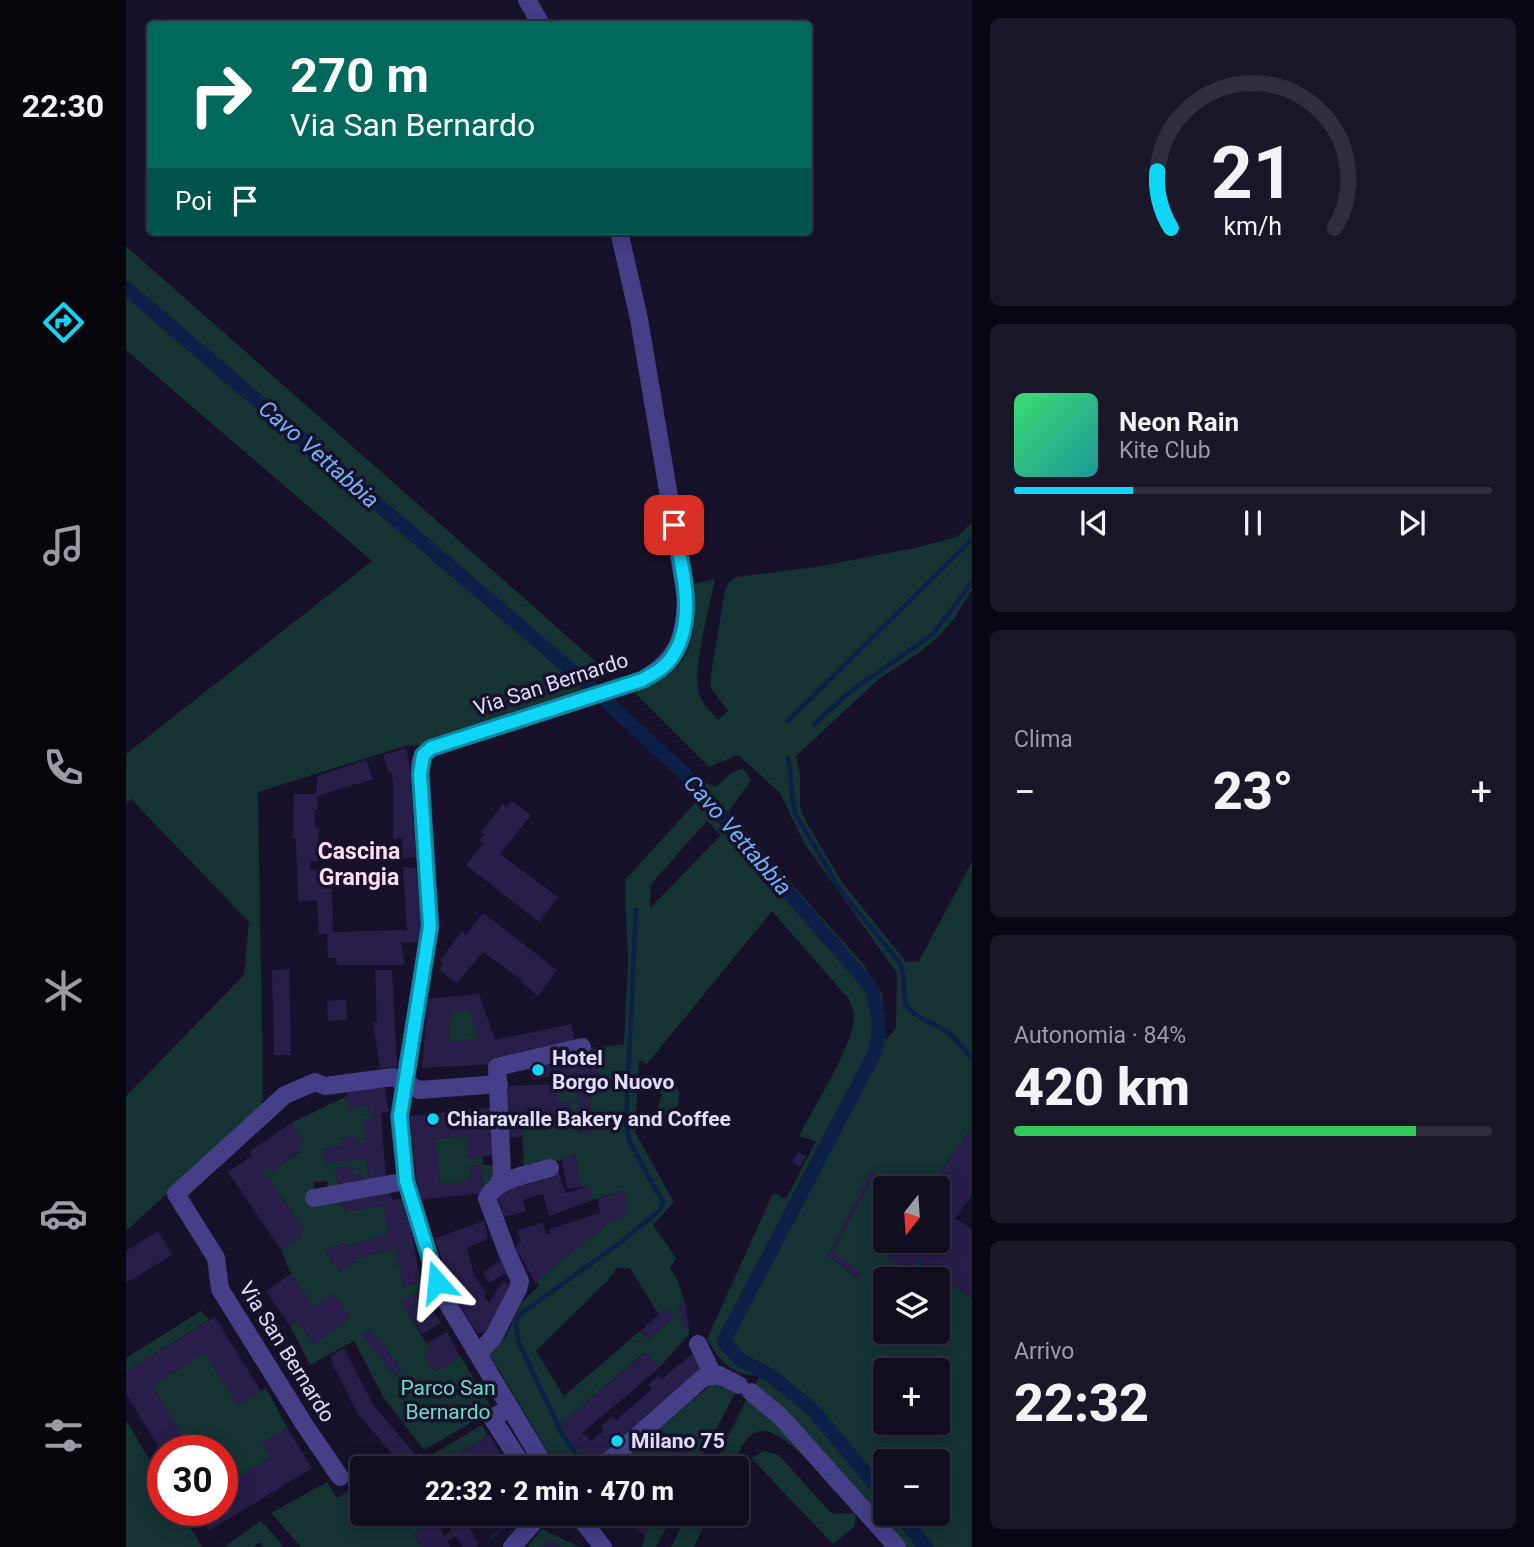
<!DOCTYPE html>
<html lang="it">
<meta charset="utf-8">
<style>
:root{--surface:#110e20;--page:#1a1729;--text:#f1f3f6;--muted:#9c9ca5;--line:#302e3e;--accent:#0fd5f6}
body{margin:0;font-family:Roboto,sans-serif;background:var(--page);color:var(--text);height:100vh;display:flex;flex-direction:column;font-size:26px;white-space:nowrap}
*{box-sizing:border-box;margin:0}
p{font-size:23px;color:var(--muted)}
.icon{flex:none;width:38px;height:38px;fill:none;stroke:currentColor;stroke-width:2;stroke-linecap:round;stroke-linejoin:round}
.map{position:relative;flex:1;overflow:hidden}
.sheet{display:flex;flex-direction:column;gap:18px;padding:18px;background:#090812;width:562px}
.sheet>*{flex:none}
.guide{position:absolute;left:21px;top:21px;width:665px;height:214px;border-radius:7px;box-shadow:0 4px 18px #0003,0 0 0 2px var(--line);background:#00695c;color:#fff;overflow:hidden}
.needle{width:46px;rotate:197deg}
.controls{position:absolute;left:747px;top:1176px;display:grid;gap:14px}
.controls a{display:grid;place-items:center;width:77px;height:77px;border-radius:7px;background:var(--surface);box-shadow:0 4px 18px #0003,0 0 0 2px var(--line);font-size:35px}
.speed{position:absolute;left:21px;top:1435px;display:flex;gap:14px;font-size:35px;font-weight:700;text-align:center}
.speed>*{display:grid;place-content:center;width:91px;height:91px;border-radius:50%;background:var(--surface);box-shadow:0 4px 18px #0003,0 0 0 2px var(--line);line-height:1}
.speed .limit{border:10px solid #d22;background:#fff;color:#111}
.pin{position:absolute;display:grid;place-items:center;width:60px;height:60px;color:#fff;margin:-30px;border-radius:14px;box-shadow:0 4px 10px #0006}
.me{position:absolute;width:77px;margin:-38px;rotate:342deg;stroke-linejoin:round;filter:drop-shadow(0 0 5px #0008)}
.turn{display:flex;align-items:center;gap:24px;height:147px;padding:0 28px;font-size:32px}
.turn .icon{width:91px;height:91px;stroke-width:2.5}
.turn b{display:block;font-size:49px;line-height:60px}
.then{display:flex;align-items:center;height:66px;padding:0 28px;background:#0003;gap:14px;font-size:26px}
.big{font-size:52px;font-weight:800;line-height:1.1}
.sheet .tile{flex:1;display:flex;flex-direction:column;justify-content:center;gap:10px;min-width:0;padding:0 24px;border-radius:10px;background:var(--page)}
.sheet .dial{align-items:center;gap:0}
.dial svg{height:182px;overflow:visible;fill:none;stroke:var(--line);stroke-width:7;stroke-linecap:round;text-anchor:middle}
.dial text{fill:var(--text);stroke:none}
.song{display:flex;align-items:center;gap:21px}
.cover{width:84px;height:84px;border-radius:10px;background:linear-gradient(135deg,hsl(140 70% 55%),hsl(180 70% 35%))}
.played{height:7px;border-radius:4px;background:linear-gradient(90deg,var(--accent) 25%,var(--line) 25%)}
.keys{display:flex;justify-content:space-around;direction:ltr}
.heat{display:flex;justify-content:space-between;align-items:center;font-size:38px;direction:ltr}
.charge{height:10px;border-radius:5px;background:linear-gradient(90deg,#34c759 84%,var(--line) 0)}
.trip{position:absolute;left:224px;top:1456px;width:399px;height:70px;border-radius:7px;background:var(--surface);box-shadow:0 4px 18px #0003,0 0 0 2px var(--line);font-weight:800;line-height:70px;text-align:center}
main{display:flex;flex:1;min-height:0}
.dock{display:flex;flex-direction:column;width:126px;justify-content:space-around;align-items:center;background:#07060d;color:var(--muted)}
.dock .icon{width:49px;height:49px}
.dock .active{color:var(--accent)}
.dock b{font-size:32px;color:var(--text)}
.map>svg:first-child{display:block}
.green{fill:#153333;fill-rule:evenodd}
.lines{fill:none;stroke-linecap:round;stroke-linejoin:round}
.stream{stroke:#0d2047;stroke-width:4.5}
.canal{stroke:#0d2047;stroke-width:14}
.building{fill:#291e4a;fill-rule:evenodd}
.minor{stroke:#443f87;stroke-width:18}
.route-casing{stroke:#0a8aa0;stroke-width:18}
.route{stroke:#0fd5f6;stroke-width:12}
.poi-dot{fill:#0fd5f6;stroke:#17122a;stroke-width:2.5}
.labels{text-anchor:middle;stroke-width:7;stroke-linejoin:round;paint-order:stroke}
.street-label{font-size:21px;fill:#e1dcfe;stroke:#17122a}
.poi-label{font-size:21px;font-weight:bold;fill:#e1dcfe;stroke:#17122a;text-anchor:start}
.park-label{font-size:21px;fill:#69ddc5;stroke:#17122a}
.water-label{font-size:23px;font-style:italic;fill:#6db3fa;stroke:#17122a}
.neighbourhood-label{font-size:23px;font-weight:bold;fill:#feddf1;stroke:#17122a}
</style>
<main>
<nav class="dock">
<b>22:30</b>
<svg class="icon active" aria-label="directions" viewBox="0 0 24 24"><path d="M12 3l9 9-9 9-9-9zM9 14v-3h6M13 9l2 2-2 2"/></svg>
<svg class="icon" aria-label="music" viewBox="0 0 24 24"><path d="M9 18V5l10-2v13"/><circle cx="6" cy="18" r="3"/><circle cx="16" cy="16" r="3"/></svg>
<svg class="icon" aria-label="phone" viewBox="0 0 24 24"><path d="M5 4h4l2 5-3 2q2 4 5 5l2-3 5 2v4C11 20 4 13 5 4z"/></svg>
<svg class="icon" aria-label="climate" viewBox="0 0 24 24"><path d="M12 3v18M4 7l16 10M4 17L20 7"/></svg>
<svg class="icon" aria-label="car" viewBox="0 0 24 24"><path d="M5 17H2v-5l4-1 3-4h7l3 4 3 1v5h-3M9 17h6M6 11h13"/><circle cx="7" cy="17" r="2"/><circle cx="17" cy="17" r="2"/></svg>
<svg class="icon" aria-label="filters" viewBox="0 0 24 24"><path d="M4 7h16M4 17h16"/><circle cx="9" cy="7" r="2"/><circle cx="15" cy="17" r="2"/></svg>
</nav>
<div class="map">
<svg width="847" height="1547" viewBox="0 0 847 1547">
<rect width="100%" height="100%" fill="#17122a"/>
<path class="green" d="M0,246L477,668L454,695L304,745L279,746L132,792L137,1098L135,1107L0,1231V1096L118,975L123,922L5,799L0,804V754L246,561L0,350Z
M846,523V590L827,620L811,638L793,653L754,678L670,756L674,774V806L679,820L716,882L780,962L793,961L846,862V1127L807,1183L796,1175L785,1183L786,1188H760V1241H767L758,1255L783,1272L792,1260L846,1298V1547H779L627,1388L634,1376C607,1376 594,1362 581,1339L647,1193L660,1199L690,1141L673,1136C687,1109 727,1045 728,1018C728,1011 725,1005 722,998L646,911L521,1064L513,1060L509,1132L548,1202L527,1225L550,1258L544,1268L550,1277L559,1302L552,1305L558,1328L563,1327V1334L533,1368L519,1352L443,1417L434,1421L451,1451L454,1449L468,1467L431,1468L372,1368L361,1353L379,1338L396,1302L414,1285L409,1282L482,1223L500,1215V1190L467,1200L463,1186L455,1187L449,1153L436,1160L398,1172L396,1119L445,1120V1101H431V1075L446,1072L451,1092L452,1133H465L464,1091L476,1087L464,1048L498,1044L502,963L499,880L570,802L576,781L590,787L605,773L617,768L625,780L602,812L738,965L756,994L760,1040L770,1028L771,973L678,843L654,793L612,755L583,767L508,692C520,685 536,680 547,671C572,650 570,614 568,584L589,579C584,606 566,669 573,693C576,704 585,712 592,720L602,711L585,688V675L599,590L603,582L610,577L690,567L789,548L831,537ZM581,821L595,835L524,908L525,884ZM746,1172L749,1174L707,1251L732,1280L702,1255ZM491,1268H504L533,1315L540,1308L548,1317L522,1340L514,1331L438,1396L410,1351L482,1280ZM760,1279H812V1332H760ZM760,1370H812V1423H760ZM760,1461H812V1514H760Z
M343,1010L351,1034L350,1039L324,1042L322,1038L325,1011Z
M547,1075C559,1101 553,1111 531,1127L525,1126L536,1095L526,1084L535,1077L541,1082Z
M221,1096L223,1109L242,1105L243,1112H248L249,1117L238,1120L240,1143L233,1144L232,1137L213,1139V1146L197,1149L199,1162L241,1159L243,1180L237,1184L235,1174L227,1176L226,1166L209,1168L212,1187L202,1188L201,1181L188,1182V1202L215,1197L219,1212L257,1205L262,1227L259,1235L221,1246L218,1243L199,1252L213,1271L230,1262L227,1259L270,1249L277,1286L295,1282V1290L276,1303L304,1350L298,1355L309,1372L334,1356L367,1410L298,1450L258,1398L228,1341L184,1365L164,1326L171,1321L187,1344L224,1318L208,1295L188,1307L165,1274L155,1250L177,1228L137,1171L142,1168L145,1171L174,1152L171,1147L178,1142L165,1123ZM244,1329L276,1370L269,1376L236,1335Z
M341,1136L342,1158L356,1157L357,1165H367L366,1181L357,1193L356,1165L344,1166L343,1182L314,1184L309,1139Z
M75,1311L83,1320L0,1372V1358Z
M79,1353L112,1405L140,1388L161,1427L144,1458L96,1487V1451H38L58,1438L26,1386Z
M589,1382L609,1393L570,1468H553L564,1446L554,1440L539,1468H482Z
M621,1399L644,1415L712,1490L709,1492C695,1476 649,1415 625,1435C616,1443 610,1458 606,1468H586Z
M0,1420L37,1483V1510H54L76,1547H0Z
M356,1425L362,1436L335,1451L344,1468H284Z
M638,1451L653,1455L704,1512L710,1514L728,1513L730,1516L728,1527L707,1544L625,1458Z
M201,1482L211,1498L236,1483V1514H315L316,1516L288,1533L296,1547H175L145,1513Z
M530,1514H547L530,1547H516L519,1536Z
M562,1514H584L568,1547H545Z
M135,1521L157,1545L155,1547H138L133,1542L128,1547H98Z
M416,1529L454,1547H401Z"/>
<g class="lines">
<path class="stream" d="M662,721L847,538
M688,724L725,691L807,634L847,581
M662,758C666,777 664,797 670,815L715,891L774,963C781,978 775,995 781,1006C790,1020 812,1023 824,1034C832,1041 839,1051 847,1060
M462,1468L437,1436L393,1343L390,1325L392,1318L397,1312L495,1242L534,1210L537,1202L504,1143L500,1125L510,910
M367,1537L391,1514"/>
<path class="canal" d="M0,288L458,681L560,775L744,986C753,1015 756,1024 748,1054L598,1341L613,1359L645,1376L687,1410L760,1498
M773,1514L800,1547"/>
</g>
<path class="building" d="M280,748L284,767L290,857L277,858L276,838L267,839V781L265,772L263,773L257,755Z
M240,760L247,779L191,796L192,809H189V827H193L192,861H184V870L205,871L207,932L281,930L277,867L290,868L298,942L275,943L279,965H211L210,958H202L201,934H193L191,900L172,902L170,838H167L168,794H190L191,776Z
M386,801L405,815L374,854L432,897L413,922L340,865L357,844L353,840L358,835L355,832L377,804L381,807Z
M357,913L431,970L412,996L395,982L396,980L357,952L331,983L313,970L317,963L314,960L336,931L340,935Z
M163,969L165,1055H148L146,970Z
M249,970H266L271,1067L254,1068L247,1022H251Z
M353,994L369,1040L445,1024L450,1046L369,1064L296,1068L302,999ZM343,1010L351,1034L350,1039L324,1042L322,1038L325,1011Z
M220,1000L221,1020L202,1021L201,1001Z
M464,1048L476,1088L464,1091L465,1133H452L451,1092L446,1072L406,1080L402,1066Z
M432,1084L431,1101H445V1120L396,1119V1137L378,1138L379,1086Z
M258,1085L263,1111L255,1113L260,1179L243,1180L241,1159L199,1162L197,1149L213,1146V1139L232,1137L233,1144L240,1143L238,1120L249,1117L248,1112L243,1113L242,1105L223,1109L220,1090Z
M368,1107V1155L341,1159V1136L309,1139L314,1184L343,1182L344,1166L356,1165L357,1193L293,1200L284,1116Z
M165,1123L179,1142L171,1147L174,1151L145,1171L142,1168L137,1171L177,1228L175,1237L155,1250L102,1172L126,1156L123,1152Z
M847,1126V1194L829,1218L847,1230V1298L792,1260L779,1279H773L780,1270L758,1255L767,1241H812V1188H786L785,1183L789,1177L796,1175L807,1183Z
M672,1152L680,1156L674,1167L666,1162Z
M449,1153L455,1187L441,1189L436,1160Z
M226,1166L227,1176L235,1174L237,1184L212,1187L209,1168Z
M432,1170L440,1193L463,1186L467,1200L423,1216L417,1194L397,1200L400,1211L378,1217L370,1191Z
M745,1171L749,1174L707,1251L737,1274L733,1280L702,1255Z
M264,1187L266,1200L279,1198L295,1282L277,1286L270,1249L227,1259L230,1262L213,1272L199,1251L219,1243L221,1246L259,1235L262,1227L257,1205L219,1212L215,1197Z
M500,1190L501,1215L482,1223L409,1282L389,1247L395,1242L391,1230L417,1223L420,1234H424L423,1229L474,1213L472,1199Z
M358,1221L362,1239L341,1248L348,1275L360,1293L358,1296L363,1303L377,1281L389,1287L366,1331L351,1333L324,1289L309,1238Z
M32,1231L46,1255L0,1283V1251Z
M379,1258L385,1270L363,1283L357,1272Z
M165,1274L188,1307L208,1294L224,1318L187,1344L171,1321L164,1326L140,1291Z
M295,1290L315,1323L296,1334L275,1302Z
M559,1302L563,1327L558,1329L551,1304Z
M540,1308L548,1317L522,1340L514,1331Z
M89,1317L135,1391L112,1405L79,1353L26,1386L59,1438L35,1451L0,1394V1372Z
M244,1329L276,1370L268,1376L236,1335Z
M321,1332L334,1356L309,1372L298,1354L304,1350L300,1344Z
M218,1348L248,1406L288,1453L274,1463L232,1414L206,1363L207,1362L204,1356Z
M520,1352L533,1368L456,1433L465,1441L478,1431L475,1426L486,1416L490,1420L526,1389L522,1385L533,1375L536,1379L566,1354L580,1371L468,1467L454,1449L451,1452L434,1421L443,1417Z
M161,1427L186,1468L83,1531L69,1510H96V1487L144,1458L135,1443Z
M364,1435L382,1468H344L335,1451Z
M553,1440L564,1445L553,1468H539Z
M320,1514H336L353,1544L347,1547H337L330,1536L321,1541L324,1547H296L288,1533L309,1521L318,1536L326,1531L323,1525L326,1524Z
M492,1514H530L519,1536Z
M421,1538L439,1547H416Z"/>
<g class="lines">
<path class="minor" d="M401,0L415,24
M373,1185L376,1173L371,1067L456,1047
M188,1198L280,1181
M572,1344L587,1375
M352,1354L368,1336L392,1289L394,1281L381,1252L361,1198C371,1178 404,1174 424,1168
M625,1392L655,1417L771,1547
M384,1408L366,1418L398,1468
M420,1468L317,1296L311,1282L280,1181L273,1117L304,926L294,764L297,755L305,748L516,680C552,660 559,637 560,597L513,319L493,231
M475,1468L577,1378L593,1375L613,1385
M214,1477L178,1424L94,1289L90,1258L50,1194L159,1095L189,1082L199,1086L267,1077L293,1090L373,1084
M451,1514L477,1547
M386,1547L415,1514"/>
</g>
<g class="lines">
<defs>
<path id="route" d="M311,1282L280,1181L274,1116L304,926L294,774L297,755L305,748L516,680C527,674 539,668 546,657C572,619 555,566 548,525"/>
</defs>
<use href="#route" class="route-casing"/>
<use href="#route" class="route"/>
</g>
<g class="poi-dot">
<circle cx="412" cy="1070" r="7"/>
<circle cx="307" cy="1119" r="7"/>
<circle cx="491" cy="1441" r="7"/>
</g>
<g class="labels">
<g class="street-label">
<text transform="translate(425 684) rotate(-18)" y="7">Via San Bernardo</text>
<text transform="translate(161 1352) rotate(58)" y="7">Via San Bernardo</text>
</g>
<g class="poi-label">
<text x="426" y="1065">Hotel<tspan x="426" dy="24">Borgo Nuovo</tspan></text>
<text x="321" y="1126">Chiaravalle Bakery and Coffee</text>
<text x="505" y="1448">Milano 75</text>
</g>
<g class="park-label">
<text x="322" y="1395">Parco San<tspan x="322" dy="24">Bernardo</tspan></text>
</g>
<g class="water-label">
<text transform="translate(193 454) rotate(41)" y="8">Cavo Vettabbia</text>
<text transform="translate(612 835) rotate(49)" y="8">Cavo Vettabbia</text>
</g>
<g class="neighbourhood-label">
<text x="233" y="859">Cascina<tspan x="233" dy="26">Grangia</tspan></text>
</g>
</g>
</svg>
<div class="controls">
<a><svg class="needle" viewBox="-14 -14 28 28"><path d="M0-13l5 13h-10z" fill="#e53935"/><path d="M0 13l5-13h-10z" fill="#9c9ca5"/></svg></a>
<a><svg class="icon" aria-label="layers" viewBox="0 0 24 24"><path d="M12 4l9 5-9 5-9-5zM3 14l9 5 9-5"/></svg></a>
<a>+</a>
<a>−</a>
</div>
<div class="speed"><div class="limit">30</div></div>
<div class="pin" style="left:548px;top:525px;background:#d93025"><svg class="icon" aria-label="arrive" viewBox="0 0 24 24"><path d="M6 21V4h12l-3 4 3 4H6"/></svg></div>
<svg class="me" style="left:311px;top:1282px" viewBox="-20 -20 40 40"><path d="M0-17L14 15 0 8-14 15z" fill="#0fd5f6" stroke="#fff" stroke-width="4"/></svg>
<div class="trip">22:32 · 2 min · 470 m</div>
<div class="guide">
<div class="turn"><svg class="icon" aria-label="right" viewBox="0 0 24 24"><path d="M7 20v-9h11M14 6l5 5-5 5"/></svg><div><b>270 m</b>Via San Bernardo</div></div>
<div class="then">Poi<svg class="icon" aria-label="arrive" viewBox="0 0 24 24"><path d="M6 21V4h12l-3 4 3 4H6"/></svg></div>
</div>
</div>
<section class="sheet">
<div class="tile dial"><svg viewBox="0 0 100 80">
<path d="M14 69A42 42 0 1 1 86 69"/>
<path d="M14 69A42 42 0 0 1 8 44" stroke="#0fd5f6"/>
<text x="50" y="56" font-size="32" font-weight="700">21</text>
<text x="50" y="72" font-size="11">km/h</text>
</svg></div>
<div class="tile">
<div class="song"><i class="cover"></i><div><b>Neon Rain</b><p>Kite Club</p></div></div>
<div class="played"></div>
<div class="keys"><svg class="icon" aria-label="previous" viewBox="0 0 24 24"><path d="M18 5L8 12l10 7zM5 5v14"/></svg><svg class="icon" aria-label="pause" viewBox="0 0 24 24"><path d="M8 5v14M16 5v14"/></svg><svg class="icon" aria-label="next" viewBox="0 0 24 24"><path d="M6 5l10 7-10 7zM19 5v14"/></svg></div>
</div>
<div class="tile"><p>Clima</p>
<div class="heat"><a>−</a><b class="big">23°</b><a>+</a></div>
</div>
<div class="tile"><p>Autonomia · 84%</p><b class="big">420 km</b><div class="charge"></div></div>
<div class="tile"><p>Arrivo</p><b class="big">22:32</b></div>
</section>
</main>
